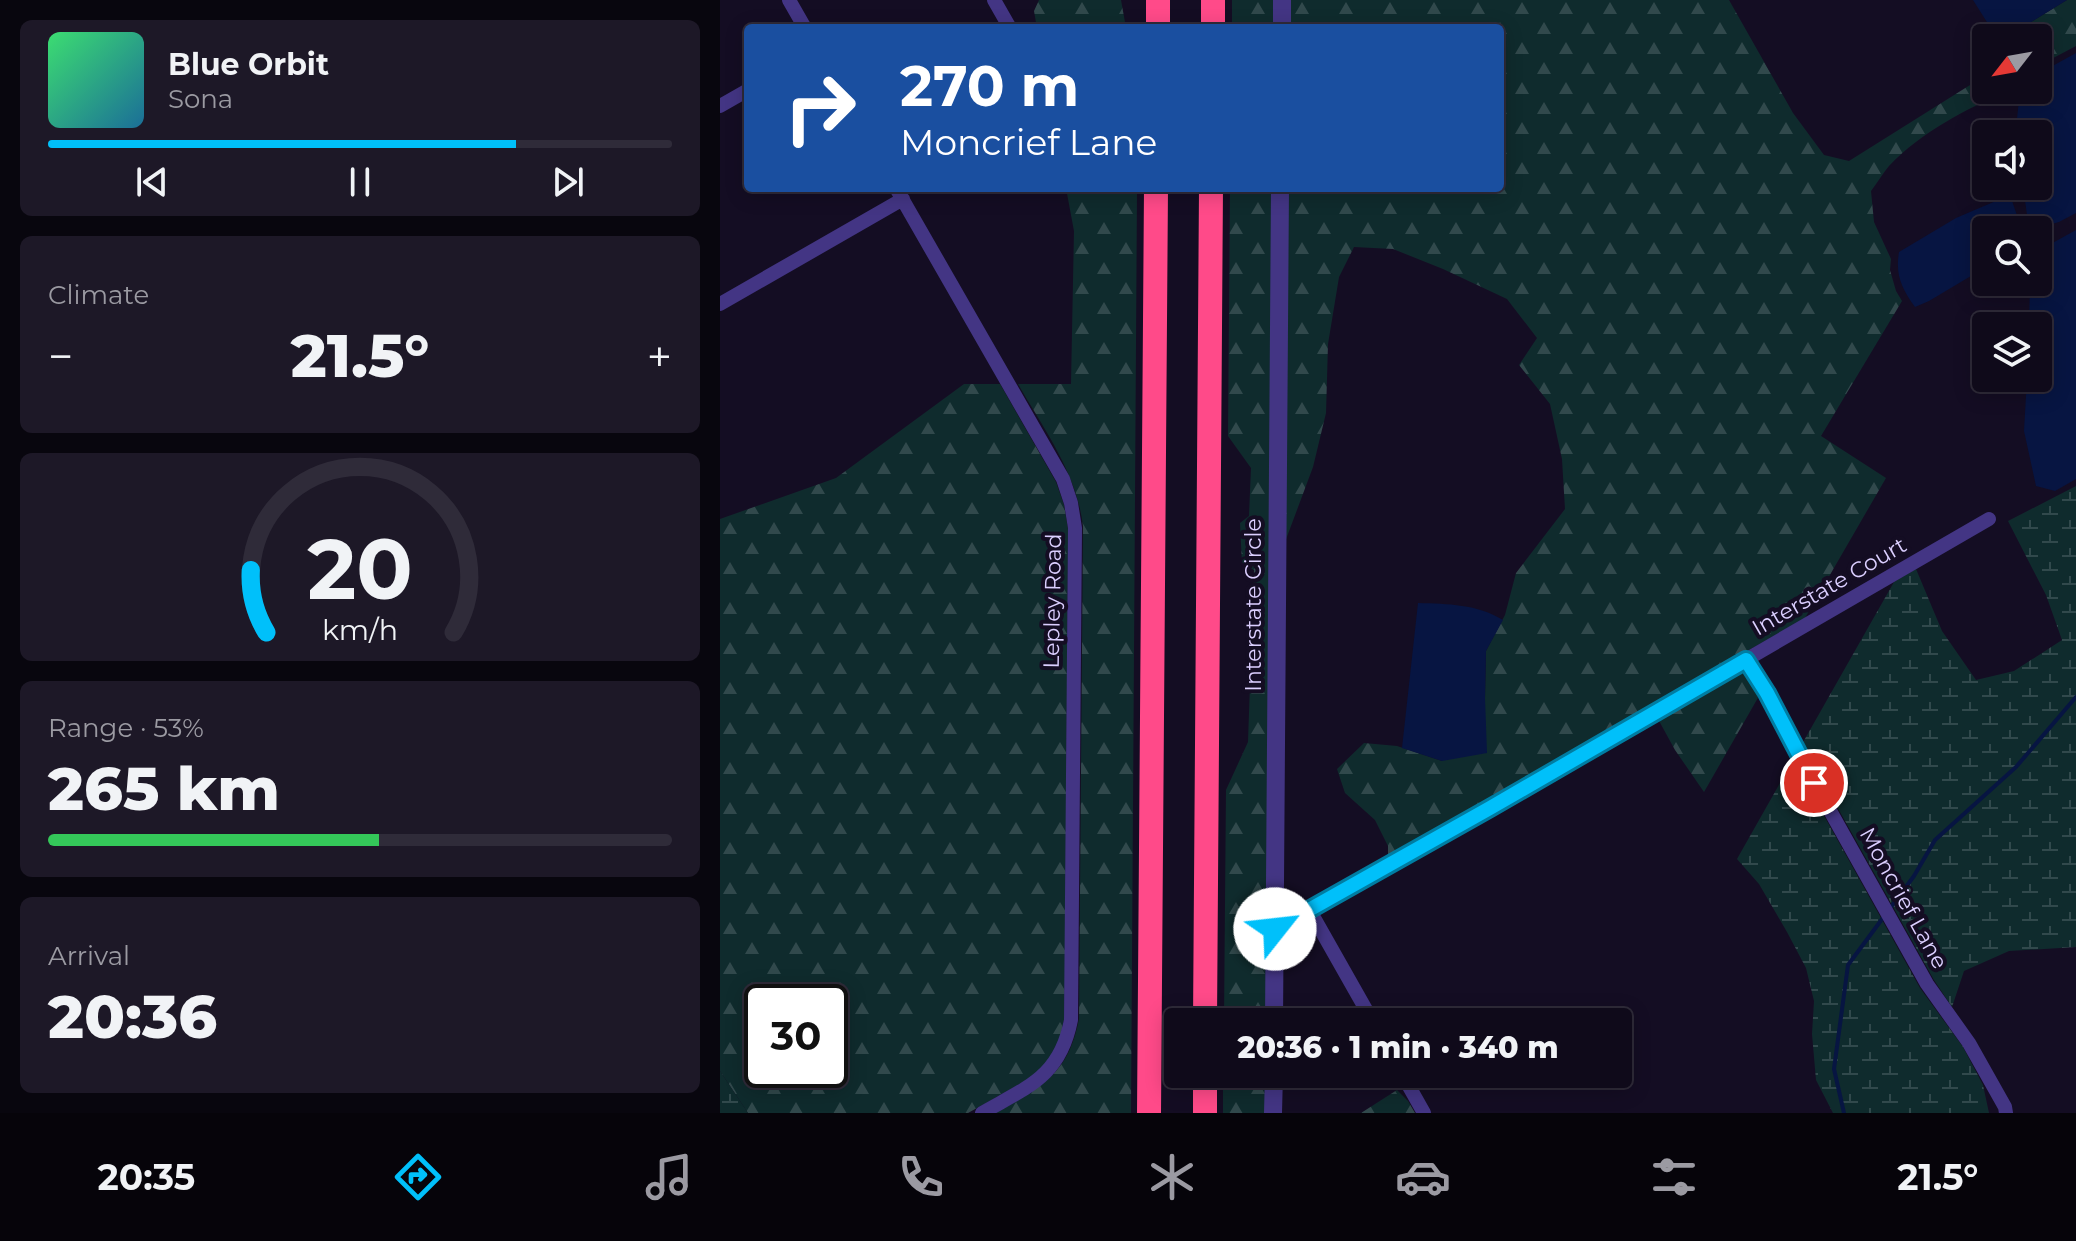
<!DOCTYPE html>
<meta charset="utf-8">
<style>
:root{--surface:#0f0a1a;--page:#1d1827;--text:#f1f3f6;--muted:#9b9aa2;--line:#2f2b39;--accent:#00c0fa}
body{margin:0;font-family:Montserrat,sans-serif;background:var(--page);color:var(--text);height:100vh;display:flex;flex-direction:column;font-size:30px;white-space:nowrap}
*{box-sizing:border-box;margin:0}
p{font-size:26px;color:var(--muted)}
.icon{flex:none;width:44px;height:44px;fill:none;stroke:currentColor;stroke-width:2;stroke-linecap:round;stroke-linejoin:round}
.map{position:relative;flex:1;overflow:hidden}
.drawer{display:flex;flex-direction:column;gap:20px;padding:20px;background:#08060e;width:720px}
.drawer>*{flex:none}
.hud{position:absolute;left:24px;top:24px;width:760px;height:168px;border-radius:8px;box-shadow:0 4px 20px #0003,0 0 0 2px var(--line);background:#1a4fa0;color:#fff;overflow:hidden}
.needle{width:52px;rotate:239deg}
.tools{position:absolute;left:1252px;top:24px;display:grid;gap:16px}
.tools a{display:grid;place-items:center;width:80px;height:80px;border-radius:8px;background:var(--surface);box-shadow:0 4px 20px #0003,0 0 0 2px var(--line);font-size:40px}
.speed{position:absolute;left:24px;top:984px;display:flex;gap:16px;font-size:40px;font-weight:700;text-align:center}
.speed>*{display:grid;place-content:center;width:104px;height:104px;border-radius:50%;background:var(--surface);box-shadow:0 4px 20px #0003,0 0 0 2px var(--line);line-height:1}
.speed .limit{border:4px solid #111;border-radius:12px;background:#fff;color:#111}
.pin{position:absolute;display:grid;place-items:center;width:68px;height:68px;color:#fff;margin:-34px;border:4px solid #fff;border-radius:50%;box-shadow:0 2px 8px #0007}
.me{position:absolute;width:88px;margin:-44px;rotate:61deg;stroke-linejoin:round;filter:drop-shadow(0 0 6px #0008)}
.turn{display:flex;align-items:center;gap:28px;height:168px;padding:0 24px;font-size:36px}
.turn .icon{width:104px;height:104px;stroke-width:2.5}
.turn b{display:block;font-size:56px;line-height:68px}
.big{font-size:60px;font-weight:800;line-height:1.1}
.drawer .card{flex:1;display:flex;flex-direction:column;justify-content:center;gap:12px;min-width:0;padding:0 28px;border-radius:12px;background:var(--page)}
.drawer .dial{align-items:center;gap:0}
.dial svg{height:208px;overflow:visible;fill:none;stroke:var(--line);stroke-width:7;stroke-linecap:round;text-anchor:middle}
.dial text{fill:var(--text);stroke:none}
.song{display:flex;align-items:center;gap:24px}
.cover{width:96px;height:96px;border-radius:12px;background:linear-gradient(135deg,hsl(140 70% 55%),hsl(200 70% 35%))}
.played{height:8px;border-radius:4px;background:linear-gradient(90deg,var(--accent) 75%,var(--line) 75%)}
.keys{display:flex;justify-content:space-around;direction:ltr}
.heat{display:flex;justify-content:space-between;align-items:center;font-size:44px;direction:ltr}
.charge{height:12px;border-radius:6px;background:linear-gradient(90deg,#34c759 53%,var(--line) 0)}
.trip{position:absolute;left:444px;top:1008px;width:468px;height:80px;border-radius:8px;background:var(--surface);box-shadow:0 4px 20px #0003,0 0 0 2px var(--line);font-weight:800;line-height:80px;text-align:center}
.tabs{display:flex;height:128px;justify-content:space-around;align-items:center;background:#06040a;color:var(--muted)}
.tabs .icon{width:56px;height:56px}
.tabs .active{color:var(--accent)}
.tabs b{font-size:36px;color:var(--text)}
main{display:flex;flex:1;min-height:0}
.map>svg:first-child{display:block}
.forest{fill:url(#forest-firs);fill-rule:evenodd}
.wetland{fill:url(#wetland-marsh)}
.water{fill:#071542}
.lines{fill:none;stroke-linecap:round;stroke-linejoin:round}
.stream{stroke:#071542;stroke-width:4}
.minor{stroke:#433584;stroke-width:14}
.tertiary{stroke:#433584;stroke-width:18}
.motorway{stroke:#ff4a89;stroke-width:24}
.route-casing{stroke:#007da2;stroke-width:20}
.route{stroke:#00c0fa;stroke-width:14}
.labels{text-anchor:middle;stroke-width:8;stroke-linejoin:round;paint-order:stroke}
.street-label{font-size:22px;fill:#dbcfff;stroke:#140d23}
</style>
<main>
<section class="drawer">
<div class="card">
<div class="song"><i class="cover"></i><div><b>Blue Orbit</b><p>Sona</p></div></div>
<div class="played"></div>
<div class="keys"><svg class="icon" aria-label="previous" viewBox="0 0 24 24"><path d="M18 5L8 12l10 7zM5 5v14"/></svg><svg class="icon" aria-label="pause" viewBox="0 0 24 24"><path d="M8 5v14M16 5v14"/></svg><svg class="icon" aria-label="next" viewBox="0 0 24 24"><path d="M6 5l10 7-10 7zM19 5v14"/></svg></div>
</div>
<div class="card"><p>Climate</p>
<div class="heat"><a>−</a><b class="big">21.5°</b><a>+</a></div>
</div>
<div class="card dial"><svg viewBox="0 0 100 80">
<path d="M14 69A42 42 0 1 1 86 69"/>
<path d="M14 69A42 42 0 0 1 8 45" stroke="#00c0fa"/>
<text x="50" y="56" font-size="32" font-weight="700">20</text>
<text x="50" y="72" font-size="11">km/h</text>
</svg></div>
<div class="card"><p>Range · 53%</p><b class="big">265 km</b><div class="charge"></div></div>
<div class="card"><p>Arrival</p><b class="big">20:36</b></div>
</section>
<div class="map">
<svg width="1356" height="1113" viewBox="0 0 1356 1113">
<defs>
<pattern id="forest-firs" width="22" height="20" patternUnits="userSpaceOnUse" patternTransform="scale(2)"><rect width="22" height="20" fill="#0f2b2d"/><path d="M5 1l3.5 6h-7zM16 11l3.5 6h-7z" fill="#31494c"/></pattern>
<pattern id="wetland-marsh" width="20" height="14" patternUnits="userSpaceOnUse" patternTransform="scale(2)"><rect width="20" height="14" fill="#0f2b2d"/><path d="M1 5h8M5 5V1M11 12h8M15 12V8" fill="none" stroke="#31494c"/></pattern>
</defs>
<rect width="100%" height="100%" fill="#140d23"/>
<path class="forest" d="M319,0H401L406,28H317L314,11Z
M512,0H555V28H512Z
M570,0H1009L1073,113L1104,155L1129,161L1266,75V90H1291C1249,107 1201,132 1169,166C1163,173 1157,183 1151,191L1154,222L1171,259L1170,270L1176,291L1182,301L1101,436L1166,478L1085,618L668,857V846L655,820L625,793L617,769L644,743L677,746L722,761L765,698L766,651L785,615L796,573L845,509L842,459L830,404L799,365L817,338L787,299L723,269L673,249L634,247L619,277L608,344L606,413L593,467L565,542L568,188H780V28H570Z
M1347,0H1356V46L1318,66V38H1285Z
M346,188H417L411,1113H275C322,1086 348,1075 359,1019L363,526C357,474 324,429 298,384H351L354,231Z
M510,188H553L547,925L545,927L547,931V1022H504L506,790L528,742L534,570L522,564L520,523L529,516L531,468L508,436Z
M244,384H280L336,482L344,505L348,529L345,983L344,1020L341,1034L335,1050L324,1066L312,1077L248,1113H28L0,1071V519L116,478ZM42,1002H110V1070H42Z
M1023,669L1039,696L984,792L955,750L938,719Z
M503,1074H546V1113H503Z
M677,1090L688,1101L695,1113H641Z"/>
<path class="wetland" d="M1356,486V947L1289,951L1244,971L1232,1007L1214,980L1082,744L1174,582L1196,569L1222,631L1256,680L1294,671L1342,640L1326,595L1288,521Z
M1073,760L1200,988L1243,1047L1263,1085L1269,1113H1113L1096,1080L1092,1034L1094,1001L1086,968L1067,932L1039,884L1017,859Z
M0,1071L28,1113H0Z"/>
<path class="water" d="M1253,0H1347L1285,38H1277Z
M1356,53V213L1339,222L1314,229L1307,215L1303,186H1318V134H1298L1297,119L1300,90H1318V74Z
M1290,195L1302,230H1266V267L1209,301L1195,307C1182,289 1175,275 1179,252L1236,218Z
M1356,230V479L1335,491L1316,486L1304,431L1307,378H1318V326H1309L1310,282H1318V251Z
M698,603C728,604 757,604 783,620L766,651L765,698L767,753L722,761L682,748Z"/>
<g class="lines">
<path class="stream" d="M1124,1113L1114,1069L1128,965L1194,876L1215,840L1296,767L1356,697"/>
<path class="minor" d="M69,0L85,28
M274,0L290,28
M0,106L28,90
M176,188L343,479L351,503L355,528L351,1020C340,1077 307,1087 262,1113
M0,304L183,199
M1026,660L1047,693L1080,757L1207,984L1249,1043L1285,1107L1286,1113
M589,909L653,1022
M555,929L770,808L1269,519
M682,1074L704,1113"/>
<path class="tertiary" d="M562,28V0
M554,1022L560,188
M553,1113L554,1074"/>
<path class="motorway" d="M438,28V0
M493,28V0
M485,1022L491,188
M429,1113L436,188
M485,1113V1074"/>
</g>
<g class="lines">
<defs>
<path id="route" d="M555,929L770,808L1026,660L1047,693L1094,783"/>
</defs>
<use href="#route" class="route-casing"/>
<use href="#route" class="route"/>
</g>
<g class="labels">
<g class="street-label">
<text transform="translate(1109 586) rotate(-30)" y="8">Interstate Court</text>
<text transform="translate(332 601) rotate(-89)" y="8">Lepley Road</text>
<text transform="translate(533 605) rotate(-90)" y="8">Interstate Circle</text>
<text transform="translate(1184 898) rotate(61)" y="8">Moncrief Lane</text>
</g>
</g>
</svg>
<div class="tools">
<a><svg class="needle" viewBox="-14 -14 28 28"><path d="M0-13l5 13h-10z" fill="#e53935"/><path d="M0 13l5-13h-10z" fill="#9b9aa2"/></svg></a>
<a><svg class="icon" aria-label="sound" viewBox="0 0 24 24"><path d="M4 9h4l5-4v14l-5-4H4zM17 9q2 3 0 6"/></svg></a>
<a><svg class="icon" aria-label="search" viewBox="0 0 24 24"><circle cx="10" cy="10" r="6"/><path d="M15 15l6 6"/></svg></a>
<a><svg class="icon" aria-label="layers" viewBox="0 0 24 24"><path d="M12 4l9 5-9 5-9-5zM3 14l9 5 9-5"/></svg></a>
</div>
<div class="speed"><div class="limit">30</div></div>
<div class="pin" style="left:1094px;top:783px;background:#d93025"><svg class="icon" aria-label="arrive" viewBox="0 0 24 24"><path d="M6 21V4h12l-3 4 3 4H6"/></svg></div>
<svg class="me" style="left:555px;top:929px" viewBox="-20 -20 40 40"><circle r="19" fill="#fff"/><path d="M0-13L10 11 0 6-10 11z" fill="#00c0fa"/></svg>
<div class="trip">20:36 · 1 min · 340 m</div>
<div class="hud">
<div class="turn"><svg class="icon" aria-label="right" viewBox="0 0 24 24"><path d="M7 20v-9h11M14 6l5 5-5 5"/></svg><div><b>270 m</b>Moncrief Lane</div></div>
</div>
</div>
</main>
<nav class="tabs">
<b>20:35</b>
<svg class="icon active" aria-label="directions" viewBox="0 0 24 24"><path d="M12 3l9 9-9 9-9-9zM9 14v-3h6M13 9l2 2-2 2"/></svg>
<svg class="icon" aria-label="music" viewBox="0 0 24 24"><path d="M9 18V5l10-2v13"/><circle cx="6" cy="18" r="3"/><circle cx="16" cy="16" r="3"/></svg>
<svg class="icon" aria-label="phone" viewBox="0 0 24 24"><path d="M5 4h4l2 5-3 2q2 4 5 5l2-3 5 2v4C11 20 4 13 5 4z"/></svg>
<svg class="icon" aria-label="climate" viewBox="0 0 24 24"><path d="M12 3v18M4 7l16 10M4 17L20 7"/></svg>
<svg class="icon" aria-label="car" viewBox="0 0 24 24"><path d="M5 17H2v-5l4-1 3-4h7l3 4 3 1v5h-3M9 17h6M6 11h13"/><circle cx="7" cy="17" r="2"/><circle cx="17" cy="17" r="2"/></svg>
<svg class="icon" aria-label="filters" viewBox="0 0 24 24"><path d="M4 7h16M4 17h16"/><circle cx="9" cy="7" r="2"/><circle cx="15" cy="17" r="2"/></svg>
<b>21.5°</b>
</nav>
